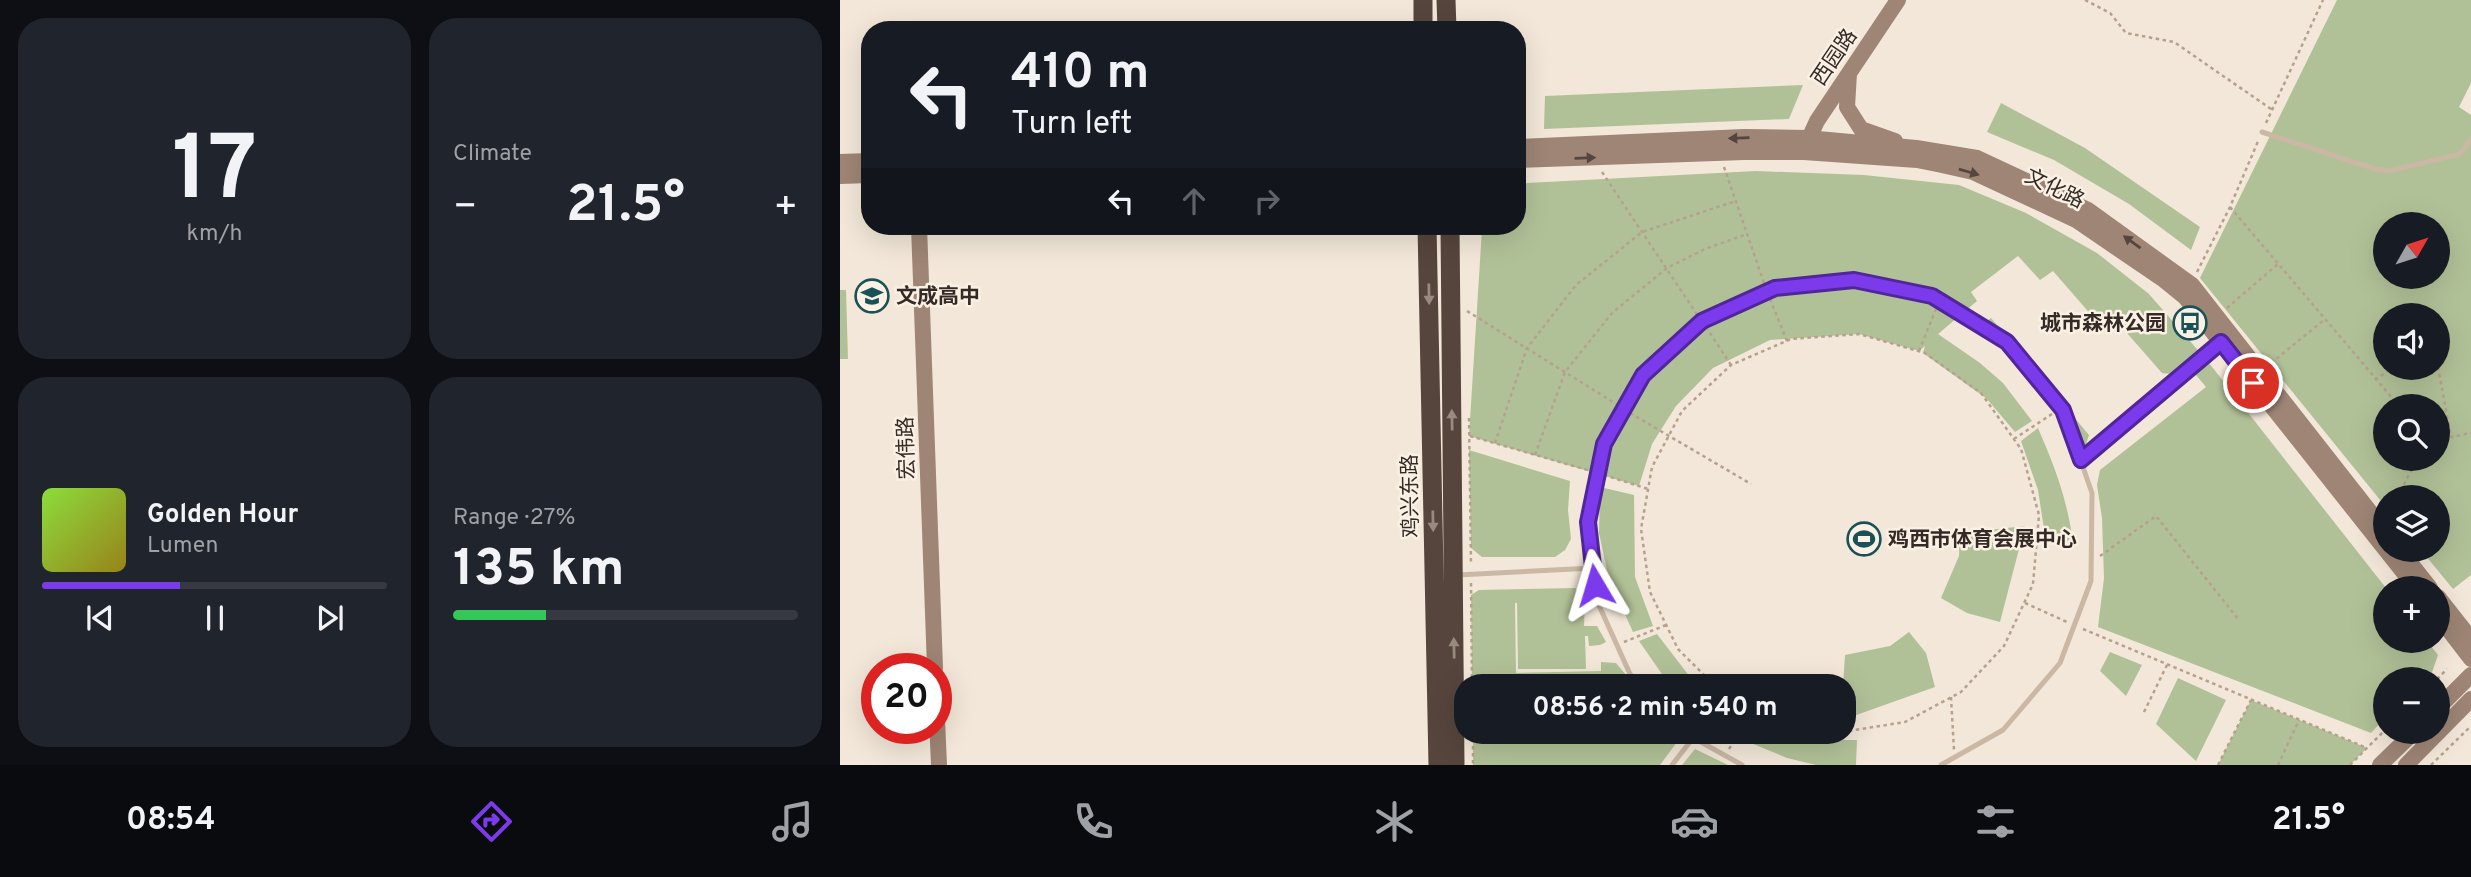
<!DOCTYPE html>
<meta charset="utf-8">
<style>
:root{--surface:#171b24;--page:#20242c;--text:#f1f3f6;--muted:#9ea1a6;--line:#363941;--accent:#7c3aed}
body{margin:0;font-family:Overpass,"Noto Sans SC",sans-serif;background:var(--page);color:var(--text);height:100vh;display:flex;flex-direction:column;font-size:26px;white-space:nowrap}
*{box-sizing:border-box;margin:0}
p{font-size:23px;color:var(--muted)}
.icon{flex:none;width:38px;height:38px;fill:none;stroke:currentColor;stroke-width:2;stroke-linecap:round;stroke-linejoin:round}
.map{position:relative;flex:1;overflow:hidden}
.sheet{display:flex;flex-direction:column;gap:18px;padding:18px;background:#0d0f14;width:840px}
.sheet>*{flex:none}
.hud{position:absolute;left:21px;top:21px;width:665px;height:214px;border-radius:28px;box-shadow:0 7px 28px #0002;background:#171b24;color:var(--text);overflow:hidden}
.needle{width:46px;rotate:51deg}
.controls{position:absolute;left:1533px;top:212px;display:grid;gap:14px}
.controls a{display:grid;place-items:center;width:77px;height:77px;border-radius:50%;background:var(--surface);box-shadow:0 7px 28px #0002;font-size:35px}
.speed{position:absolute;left:21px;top:653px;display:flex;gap:14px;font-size:35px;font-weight:700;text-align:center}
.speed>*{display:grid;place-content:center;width:91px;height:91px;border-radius:50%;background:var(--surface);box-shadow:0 7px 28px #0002;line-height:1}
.speed .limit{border:10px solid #d22;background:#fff;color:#111}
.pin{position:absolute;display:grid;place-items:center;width:60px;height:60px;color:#fff;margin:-30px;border:4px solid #fff;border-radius:50%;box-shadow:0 2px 7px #0007}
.me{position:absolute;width:77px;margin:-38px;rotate:353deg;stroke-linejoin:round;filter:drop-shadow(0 0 5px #0008)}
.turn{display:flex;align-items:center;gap:24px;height:147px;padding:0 35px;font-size:32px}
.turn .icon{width:91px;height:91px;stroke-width:2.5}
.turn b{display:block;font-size:49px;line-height:60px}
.lanes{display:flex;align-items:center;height:66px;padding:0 35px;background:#0003;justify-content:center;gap:35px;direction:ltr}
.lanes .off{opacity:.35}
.big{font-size:52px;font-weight:700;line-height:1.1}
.sheet .card{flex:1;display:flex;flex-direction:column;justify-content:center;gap:10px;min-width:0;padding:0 24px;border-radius:28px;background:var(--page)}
.sheet .dial{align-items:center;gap:0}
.dial b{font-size:91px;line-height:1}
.song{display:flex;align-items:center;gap:21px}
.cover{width:84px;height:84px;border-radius:10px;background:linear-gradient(135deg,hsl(90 70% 55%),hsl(50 70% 35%))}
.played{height:7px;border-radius:4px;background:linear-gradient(90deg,var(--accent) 40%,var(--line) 40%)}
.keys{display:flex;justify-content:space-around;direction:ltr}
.heat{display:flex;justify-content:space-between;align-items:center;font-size:38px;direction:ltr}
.charge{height:10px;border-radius:5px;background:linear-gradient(90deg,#34c759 27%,var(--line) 0)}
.sheet .tiles{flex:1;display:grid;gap:18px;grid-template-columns:repeat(2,1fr)}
.trip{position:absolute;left:614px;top:674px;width:402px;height:70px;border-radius:28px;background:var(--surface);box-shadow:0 7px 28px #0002;font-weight:700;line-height:70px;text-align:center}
.tabs{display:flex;height:112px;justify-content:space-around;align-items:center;background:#090b0e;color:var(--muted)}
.tabs .icon{width:49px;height:49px}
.tabs .current{color:var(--accent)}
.tabs b{font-size:32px;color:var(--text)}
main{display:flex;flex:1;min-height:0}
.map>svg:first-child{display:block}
.green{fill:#b1c197;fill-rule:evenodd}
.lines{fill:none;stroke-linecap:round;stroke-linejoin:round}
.path{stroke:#b6a18e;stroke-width:2.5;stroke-dasharray:3.5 3.5;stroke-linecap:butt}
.lane{stroke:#cab7a4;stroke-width:5}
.secondary{stroke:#9e8575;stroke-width:16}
.highway{stroke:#56453c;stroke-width:19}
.oneway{fill:#54463e}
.oneway2{fill:#988a7f}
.route-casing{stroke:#51269a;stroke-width:18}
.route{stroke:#7c3aed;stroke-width:12}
.labels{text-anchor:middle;stroke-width:5;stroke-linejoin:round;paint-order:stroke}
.street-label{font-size:21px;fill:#352b26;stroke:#faf1e4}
.poi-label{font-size:21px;font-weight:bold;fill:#352b26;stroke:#faf1e4;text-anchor:start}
</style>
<main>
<section class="sheet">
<div class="tiles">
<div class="card dial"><b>17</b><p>km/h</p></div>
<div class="card"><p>Climate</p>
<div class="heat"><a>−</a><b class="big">21.5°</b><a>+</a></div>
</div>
<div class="card">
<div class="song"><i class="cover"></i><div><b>Golden Hour</b><p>Lumen</p></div></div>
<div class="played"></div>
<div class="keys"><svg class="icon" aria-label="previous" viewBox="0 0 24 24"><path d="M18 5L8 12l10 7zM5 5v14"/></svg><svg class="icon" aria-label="pause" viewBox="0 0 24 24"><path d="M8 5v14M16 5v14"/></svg><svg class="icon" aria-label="next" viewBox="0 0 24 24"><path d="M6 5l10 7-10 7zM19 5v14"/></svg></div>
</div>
<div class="card"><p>Range · 27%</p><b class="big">135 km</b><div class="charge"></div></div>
</div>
</section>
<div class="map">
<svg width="1631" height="765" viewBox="0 0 1631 765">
<rect width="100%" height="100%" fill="#f2e7d8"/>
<path class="green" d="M1497,0H1631V83L1619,107L1631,115V575L1613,589L1581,550H1598V497H1545V506L1360,278ZM1545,224H1598V276H1545ZM1545,315H1598V368H1545ZM1545,406H1598V458H1545Z
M963,85L949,119L704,129L705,96Z
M1161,103L1245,148L1360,227L1351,250L1289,204L1214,160L1147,132Z
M916,171L1024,175L1119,185L1186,213L1257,253L1309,294L1369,363L1546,588L1545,640L1587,641L1598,655L1590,678L1583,668L1581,679H1545V718L1531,733L1258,627L1264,578L1262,518L1257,485L1260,470L1366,387L1346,363L1331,374L1322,373L1272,316L1260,325L1213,271L1200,280L1178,256L1131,292L1137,301L1098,334L1140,363L1163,383L1192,421L1175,432L1147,399L1083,353L1085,346L1079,351L1019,334L930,340L873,368L836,406L812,444L799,486L629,436L642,229L644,226H677V190L687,183Z
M0,290H6L8,359H0Z
M1151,318L1249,435L1246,444H1238L1162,345L1140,327Z
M1198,428C1216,470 1226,496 1233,541L1206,542L1198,490L1181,441Z
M629,450L730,481L728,510L731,539L725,550L715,557H642L631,548Z
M760,487L794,495L795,577L813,626L793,632L769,579L759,533Z
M1185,526L1160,622L1127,613L1101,598L1119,556L1120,533Z
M735,588L745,596L744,626H757L766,642L760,645L749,646L748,636H745L746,669H678L677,603H675L676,673L761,671V662L776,663L795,686H632L631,595L639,590Z
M1069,632L1086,653L1095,687L1005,719L1003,686L1005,655L1050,646Z
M817,634L857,686H833L824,677L799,641Z
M1270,652L1302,665L1286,696L1260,671Z
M1338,678L1386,700L1356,761L1316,724Z
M1411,700L1527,748L1510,765H1378Z
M633,732H834L840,738L820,765H633Z
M906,732C944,732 979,741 1017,740L1016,765H976L947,758L901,739Z
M855,749L888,765H842Z"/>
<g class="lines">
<path class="path" d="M1245,0L1270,13L1286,33L1334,42L1431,109
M1426,123L1483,0
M884,167L924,283
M762,172L858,316
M1390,207L1559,406
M1357,272L1390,207L1419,139
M930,299L947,341
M1387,308L1438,264
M627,311L776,404
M866,327L891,365
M1079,351L1096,309
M1431,363L1484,320
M1598,367L1611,437L1631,433
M1535,380L1552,368
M790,413L911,484
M629,418L631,565
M1598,426L1611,437L1598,436
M630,436L751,471
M1174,439L1215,412
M655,443L687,348L736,285L802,232L896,201
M695,455L725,372L772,313L827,268L865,249L907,234
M764,475L808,489
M1557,497L1578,458
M1260,556L1316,516L1399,620
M631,583L632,686
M1185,603L1227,622
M1243,629L1527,748
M784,642L826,625
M1597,679L1607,669
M875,686L838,649L810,592L801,529L812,467L842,411L891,365L951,339L1019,334L1085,353L1141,393L1181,449L1199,515L1193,584L1164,646L1121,692L1065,722L1002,732H996
M1111,697L1114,750
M1304,712L1327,665
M633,732V765
M889,749L900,732
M1378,765L1411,700
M1438,765L1459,720
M1510,765L1545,730
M1591,765L1631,726"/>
<path class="lane" d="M1422,132L1535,169L1549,171L1620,154L1631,139
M1241,460L1380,343
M617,575L753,568
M801,686L790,674L757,601L748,522L764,444L803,375L862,321L935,288L1014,280L1092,297L1167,342L1223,410L1252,493L1251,581L1220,663L1163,730L1101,765
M843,732L902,765
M832,765L853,738"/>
<path class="secondary" d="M1009,73L1007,107L1021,129L1055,141
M966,145L977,121L1058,0
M677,147L904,137L967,138L1076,148L1137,158L1248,210L1352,285L1545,531
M677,160L904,152H964L1077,160L1102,165L1133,172L1236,220L1324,280L1345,297L1576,588
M0,162L30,161
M0,176L30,175
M79,226L95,668
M1560,550L1590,588
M1598,597L1631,639
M1598,616L1631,659
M96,696L99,765
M1598,708L1631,675
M1540,765L1574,732
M1566,765L1631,699"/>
<path class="highway" d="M583,0V30
M606,0L607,30
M587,226L598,765
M610,226L615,765"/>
</g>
<defs><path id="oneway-solid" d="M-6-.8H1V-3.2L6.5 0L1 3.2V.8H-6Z" transform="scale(1.75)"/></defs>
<g class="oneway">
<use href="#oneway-solid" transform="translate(899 138) rotate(178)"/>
<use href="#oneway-solid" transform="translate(745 158) rotate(-2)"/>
<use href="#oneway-solid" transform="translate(1129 172) rotate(16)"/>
<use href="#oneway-solid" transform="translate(1292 242) rotate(-144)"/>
</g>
<g class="oneway2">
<use href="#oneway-solid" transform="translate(589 294) rotate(89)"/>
<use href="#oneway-solid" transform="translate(612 420) rotate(-91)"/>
<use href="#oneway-solid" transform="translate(593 521) rotate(89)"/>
<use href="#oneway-solid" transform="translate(614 648) rotate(-91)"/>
</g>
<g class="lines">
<defs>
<path id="route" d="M755,585L748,522L764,444L803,375L862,321L935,288L1014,280L1092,296L1167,342L1223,410L1241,460L1381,342L1413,383"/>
</defs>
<use href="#route" class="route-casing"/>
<use href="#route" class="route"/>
</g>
<defs>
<symbol id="school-ring" viewBox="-11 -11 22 22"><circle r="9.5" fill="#faf1e4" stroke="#1a5158" stroke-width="1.5"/><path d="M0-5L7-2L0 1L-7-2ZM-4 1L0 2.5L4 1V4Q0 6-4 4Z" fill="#1a5158"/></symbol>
<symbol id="bus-ring" viewBox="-11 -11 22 22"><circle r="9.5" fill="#faf1e4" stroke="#1a5158" stroke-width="1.5"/><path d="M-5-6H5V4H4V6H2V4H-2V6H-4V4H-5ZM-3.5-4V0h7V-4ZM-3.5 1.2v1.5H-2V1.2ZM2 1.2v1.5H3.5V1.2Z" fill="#1a5158"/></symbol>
<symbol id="stadium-ring" viewBox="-11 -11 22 22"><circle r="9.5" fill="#faf1e4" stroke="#1a5158" stroke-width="1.5"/><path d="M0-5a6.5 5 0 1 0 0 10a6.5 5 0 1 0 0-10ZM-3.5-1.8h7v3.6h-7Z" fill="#1a5158"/></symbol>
</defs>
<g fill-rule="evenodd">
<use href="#school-ring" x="13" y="277" width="38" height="38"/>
<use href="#bus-ring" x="1331" y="304" width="38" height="38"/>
<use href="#stadium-ring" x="1005" y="520" width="38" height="38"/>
</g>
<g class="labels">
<g class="street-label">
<text transform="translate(994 57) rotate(-56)" y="7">西园路</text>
<text transform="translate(1215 188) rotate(26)" y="7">文化路</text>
<text transform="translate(66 448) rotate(-92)" y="7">宏伟路</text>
<text transform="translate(570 496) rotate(-91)" y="7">鸡兴东路</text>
</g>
<g class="poi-label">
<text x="56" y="303">文成高中</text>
<text x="1326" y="330" text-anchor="end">城市森林公园</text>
<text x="1048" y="546">鸡西市体育会展中心</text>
</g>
</g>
</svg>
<div class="controls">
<a><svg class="needle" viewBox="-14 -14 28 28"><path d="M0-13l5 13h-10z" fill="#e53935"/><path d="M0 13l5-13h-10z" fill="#9ea1a6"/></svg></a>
<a><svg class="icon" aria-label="sound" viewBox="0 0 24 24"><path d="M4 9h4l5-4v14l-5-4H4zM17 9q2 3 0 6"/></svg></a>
<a><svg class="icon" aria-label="search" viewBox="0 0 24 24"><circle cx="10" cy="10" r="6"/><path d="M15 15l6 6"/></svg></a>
<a><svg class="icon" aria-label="layers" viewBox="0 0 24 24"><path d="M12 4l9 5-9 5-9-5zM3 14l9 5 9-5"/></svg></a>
<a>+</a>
<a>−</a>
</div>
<div class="speed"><div class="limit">20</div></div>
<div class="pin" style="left:1413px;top:383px;background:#d93025"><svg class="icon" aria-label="arrive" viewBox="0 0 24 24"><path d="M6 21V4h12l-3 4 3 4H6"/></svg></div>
<svg class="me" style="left:755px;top:585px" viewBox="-20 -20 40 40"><path d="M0-17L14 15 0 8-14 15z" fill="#7c3aed" stroke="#fff" stroke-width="4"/></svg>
<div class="trip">08:56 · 2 min · 540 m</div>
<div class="hud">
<div class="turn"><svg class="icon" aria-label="left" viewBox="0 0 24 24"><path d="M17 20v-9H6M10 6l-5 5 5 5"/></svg><div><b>410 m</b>Turn left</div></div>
<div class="lanes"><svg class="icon" aria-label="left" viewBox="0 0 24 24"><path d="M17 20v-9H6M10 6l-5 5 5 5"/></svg><svg class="icon off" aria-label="ahead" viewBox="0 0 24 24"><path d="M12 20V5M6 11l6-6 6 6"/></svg><svg class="icon off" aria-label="right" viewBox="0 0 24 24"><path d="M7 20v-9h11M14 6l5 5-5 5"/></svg></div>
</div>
</div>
</main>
<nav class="tabs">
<b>08:54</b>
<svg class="icon current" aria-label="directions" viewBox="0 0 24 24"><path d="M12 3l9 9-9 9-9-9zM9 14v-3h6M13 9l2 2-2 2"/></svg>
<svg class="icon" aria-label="music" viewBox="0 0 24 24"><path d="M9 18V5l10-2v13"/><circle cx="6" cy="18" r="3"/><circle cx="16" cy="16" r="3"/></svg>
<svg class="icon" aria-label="phone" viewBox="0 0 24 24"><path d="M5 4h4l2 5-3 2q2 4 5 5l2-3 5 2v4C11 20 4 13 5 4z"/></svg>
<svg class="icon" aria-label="climate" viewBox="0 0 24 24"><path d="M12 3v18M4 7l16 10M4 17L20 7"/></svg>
<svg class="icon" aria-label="car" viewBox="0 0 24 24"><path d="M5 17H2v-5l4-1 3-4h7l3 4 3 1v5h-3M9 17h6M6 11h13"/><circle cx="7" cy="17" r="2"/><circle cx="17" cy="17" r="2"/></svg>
<svg class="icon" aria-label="filters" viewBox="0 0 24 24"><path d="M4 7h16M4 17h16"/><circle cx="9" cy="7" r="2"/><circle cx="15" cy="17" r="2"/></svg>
<b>21.5°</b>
</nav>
